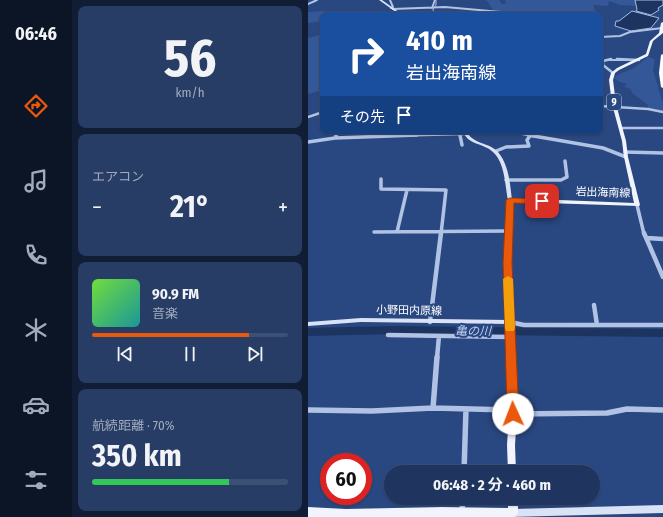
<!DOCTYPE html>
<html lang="ja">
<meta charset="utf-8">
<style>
:root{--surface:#1f3560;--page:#273d66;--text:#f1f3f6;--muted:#a1abbd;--line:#3c5075;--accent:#ea580c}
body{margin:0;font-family:"Fira Sans Condensed","Noto Sans JP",sans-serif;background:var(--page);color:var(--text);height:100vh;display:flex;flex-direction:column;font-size:15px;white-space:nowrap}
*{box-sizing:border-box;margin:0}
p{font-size:13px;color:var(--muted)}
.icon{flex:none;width:22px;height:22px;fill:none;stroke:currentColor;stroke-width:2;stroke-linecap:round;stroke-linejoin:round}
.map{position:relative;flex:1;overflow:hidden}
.sheet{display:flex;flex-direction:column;gap:6px;padding:6px;background:#111d35;width:236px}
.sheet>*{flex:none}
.guide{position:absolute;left:12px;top:12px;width:283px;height:122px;border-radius:8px;box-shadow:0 1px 3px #0004,0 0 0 1px var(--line);background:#1a4fa0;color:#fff;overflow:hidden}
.speed{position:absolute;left:12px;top:453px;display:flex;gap:8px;font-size:20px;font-weight:700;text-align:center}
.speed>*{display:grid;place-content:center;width:52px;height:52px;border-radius:50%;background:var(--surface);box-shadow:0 1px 3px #0004,0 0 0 1px var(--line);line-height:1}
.speed .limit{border:6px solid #d22;background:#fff;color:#111}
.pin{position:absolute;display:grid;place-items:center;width:34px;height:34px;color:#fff;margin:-17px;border-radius:8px;box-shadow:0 2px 6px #0006}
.me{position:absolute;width:44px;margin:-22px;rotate:358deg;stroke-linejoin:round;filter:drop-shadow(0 0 3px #0008)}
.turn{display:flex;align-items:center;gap:14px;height:84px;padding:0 20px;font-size:18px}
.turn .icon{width:52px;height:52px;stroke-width:2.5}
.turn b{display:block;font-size:28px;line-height:34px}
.then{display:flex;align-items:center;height:38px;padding:0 20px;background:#0003;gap:8px;font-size:15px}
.big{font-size:30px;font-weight:700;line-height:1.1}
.sheet .tile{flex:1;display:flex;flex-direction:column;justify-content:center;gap:6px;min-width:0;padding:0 14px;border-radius:8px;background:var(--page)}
.sheet .dial{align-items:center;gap:0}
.dial b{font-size:52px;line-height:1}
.song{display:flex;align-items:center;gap:12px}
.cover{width:48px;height:48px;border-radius:6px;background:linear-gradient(135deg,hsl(100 70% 55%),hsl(180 70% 35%))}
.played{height:4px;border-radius:2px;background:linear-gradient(90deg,var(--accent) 80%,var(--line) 80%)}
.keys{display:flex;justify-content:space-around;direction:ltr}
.heat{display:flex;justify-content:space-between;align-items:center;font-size:22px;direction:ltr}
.charge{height:6px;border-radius:3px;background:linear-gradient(90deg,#34c759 70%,var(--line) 0)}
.trip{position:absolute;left:76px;top:465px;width:216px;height:40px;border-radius:20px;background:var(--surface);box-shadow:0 1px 3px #0004,0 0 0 1px var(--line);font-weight:700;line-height:40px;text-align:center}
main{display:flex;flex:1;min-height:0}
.dock{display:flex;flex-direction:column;width:72px;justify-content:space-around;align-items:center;background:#0c1526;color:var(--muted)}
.dock .icon{width:28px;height:28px}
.dock .active{color:var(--accent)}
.dock b{font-size:18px;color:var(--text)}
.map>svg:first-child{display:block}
.green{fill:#345797}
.water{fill:#1d3461;stroke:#a5bde6}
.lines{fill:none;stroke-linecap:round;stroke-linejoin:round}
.stream{stroke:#a5bde6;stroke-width:1}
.river{fill:#1d3461;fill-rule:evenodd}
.minor-far4{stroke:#b0c3e5;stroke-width:2}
.minor-far3{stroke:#b0c3e5;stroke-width:2.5}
.minor-far2{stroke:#b0c3e5;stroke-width:3.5}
.minor-far1{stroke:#b0c3e5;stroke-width:4.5}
.minor{stroke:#b0c3e5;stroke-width:5.5}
.secondary{fill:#d9e3f5;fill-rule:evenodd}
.primary{fill:#f1f4fd;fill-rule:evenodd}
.motorway{fill:#fff;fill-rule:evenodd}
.route{fill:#ea580c;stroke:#983908}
.slow{fill:#f59e0b}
.labels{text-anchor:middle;stroke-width:4;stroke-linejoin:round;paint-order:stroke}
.shield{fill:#294780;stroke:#bfc8d9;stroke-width:1}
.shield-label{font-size:10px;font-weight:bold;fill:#fff}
.street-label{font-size:11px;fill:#fff;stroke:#294780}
.water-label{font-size:12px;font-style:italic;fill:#bcceed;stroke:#294780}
</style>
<main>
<nav class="dock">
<b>06:46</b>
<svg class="icon active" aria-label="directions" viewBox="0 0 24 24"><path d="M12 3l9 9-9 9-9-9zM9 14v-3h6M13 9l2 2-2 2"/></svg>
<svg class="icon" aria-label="music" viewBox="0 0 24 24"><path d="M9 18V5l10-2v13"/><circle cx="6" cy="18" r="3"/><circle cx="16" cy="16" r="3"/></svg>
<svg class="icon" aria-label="phone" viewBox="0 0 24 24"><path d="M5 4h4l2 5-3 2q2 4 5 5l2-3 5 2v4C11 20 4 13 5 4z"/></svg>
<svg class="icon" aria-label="climate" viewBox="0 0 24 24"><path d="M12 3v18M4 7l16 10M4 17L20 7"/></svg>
<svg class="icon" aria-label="car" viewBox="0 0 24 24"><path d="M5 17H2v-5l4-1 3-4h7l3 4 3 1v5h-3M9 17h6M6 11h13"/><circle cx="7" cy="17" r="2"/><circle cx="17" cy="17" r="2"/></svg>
<svg class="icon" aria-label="filters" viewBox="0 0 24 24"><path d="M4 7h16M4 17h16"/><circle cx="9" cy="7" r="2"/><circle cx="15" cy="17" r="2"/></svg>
</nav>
<section class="sheet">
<div class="tile dial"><b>56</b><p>km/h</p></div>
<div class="tile"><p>エアコン</p>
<div class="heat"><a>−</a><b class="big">21°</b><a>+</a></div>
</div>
<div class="tile">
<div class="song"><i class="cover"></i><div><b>90.9 FM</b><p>音楽</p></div></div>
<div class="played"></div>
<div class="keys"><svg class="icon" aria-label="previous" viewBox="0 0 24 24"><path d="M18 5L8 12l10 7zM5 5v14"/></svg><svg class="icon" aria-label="pause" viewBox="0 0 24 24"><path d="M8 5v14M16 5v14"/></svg><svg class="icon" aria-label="next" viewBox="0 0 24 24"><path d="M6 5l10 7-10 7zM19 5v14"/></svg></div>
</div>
<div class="tile"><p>航続距離 · 70%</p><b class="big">350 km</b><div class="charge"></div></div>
</section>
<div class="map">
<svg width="355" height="517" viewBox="0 0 355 517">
<rect width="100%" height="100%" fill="#294780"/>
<path class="green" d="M176,0H191L194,4H198L197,0H327L328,3V6L312,5L301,1L300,6L285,5L289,15H201L197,12L185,10L179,1Z
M15,11L32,14L15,15V21L0,23V12Z
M15,34V90L0,94V38Z
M340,57L347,59L345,70L355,104V112L340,109V105L324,93L323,89L316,87L319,84L312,82L306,78C313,71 321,72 327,67C332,64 335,60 340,57Z"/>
<path class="water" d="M327,0H355V5L350,8L351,10L343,15L328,11L329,9Z
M324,11L351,18L343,28L323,31L307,26L308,21H311Z"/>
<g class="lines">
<path class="stream" d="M126,15L125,9L128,5V0"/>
<path class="river" d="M85,326L355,329V337L85,334L0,336V328Z"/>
<path class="minor-far4" d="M82,0L85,7L83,8
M0,4L9,0
M124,8L127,0
M85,9L137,7L193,12L191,15
M292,37L312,36L322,32L354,28
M299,60H331"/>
<path class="minor-far3" d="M303,59L295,61V65L305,73
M309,59L331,60
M292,106L340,109L355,112
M0,117L15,112
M313,128H355
M151,131L152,136
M200,131L225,136
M28,136L31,131
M76,136L157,134"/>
<path class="minor-far2" d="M152,135L154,145
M220,135L295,148L318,157
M27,138L28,135
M0,142L27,138L109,135
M188,151L198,147L221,146L219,140L222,136
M317,152L355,153
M73,179V189L138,190L133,234
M198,180H253L259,177L257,161
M329,205L336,234
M66,232L200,231
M89,232L99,190"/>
<path class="minor-far1" d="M336,233L355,277
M339,238L355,239
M286,305L289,325
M122,322L133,233
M202,322L216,325H355
M80,335L202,337
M129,358L131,336"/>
<path class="minor" d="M125,408L129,357
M0,410L64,411L125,408L205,410
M205,414L299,413L319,409L355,410
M156,472L158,409
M154,511L155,498"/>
<path class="secondary" d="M71,0H74L95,15H92Z
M155,131H159C163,144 181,142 190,152C201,165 202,184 204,200V201H200V200C197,185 197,163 185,152C176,143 159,145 155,131Z
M53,318L202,320H204L205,322L204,324H202L53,322L0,326V322Z
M355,505V513L202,517L201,513L202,510L205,509Z"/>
<path class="primary" d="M355,22V33L345,41L340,56L311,70L307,73L305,80L308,104L318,141L320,157L332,205L331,206L205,202L202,263L209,414L207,445L208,472H200L199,445L201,414L196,263L199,200L202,198L326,203L316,157L314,141L304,104L301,80L303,73L309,68L338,54L342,41L351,33L353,23Z
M200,498H210V513L208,516L206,517H0V507L38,509L134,507L200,508Z"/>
<path class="motorway" d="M355,54V88L353,87L351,73L353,55Z"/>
</g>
<path class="route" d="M202,198L234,199L238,201L234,204L206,203L204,263L211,414L210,417L205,419L201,417L199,414L195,263L198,200Z"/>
<path class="slow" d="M200,276L205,279L207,328L206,331H198L197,328L195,279Z"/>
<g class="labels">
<rect class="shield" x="299" y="94" width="14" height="16" rx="3"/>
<g class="shield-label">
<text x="306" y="106">9</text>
</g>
<g class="street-label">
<text transform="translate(295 192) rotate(2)" y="4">岩出海南線</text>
<text transform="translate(101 310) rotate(1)" y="4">小野田内原線</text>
</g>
<g class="water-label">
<text transform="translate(165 331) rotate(1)" y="4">亀の川</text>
</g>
</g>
</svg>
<div class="speed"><div class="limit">60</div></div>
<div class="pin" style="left:234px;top:201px;background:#d93025"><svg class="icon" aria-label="arrive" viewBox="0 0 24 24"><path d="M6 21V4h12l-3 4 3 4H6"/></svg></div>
<svg class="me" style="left:205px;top:414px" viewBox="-20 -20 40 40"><circle r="19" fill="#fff"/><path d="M0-13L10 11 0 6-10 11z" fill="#ea580c"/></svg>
<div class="trip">06:48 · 2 分 · 460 m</div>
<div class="guide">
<div class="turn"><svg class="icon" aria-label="right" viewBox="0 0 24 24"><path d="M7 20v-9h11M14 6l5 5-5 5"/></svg><div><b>410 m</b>岩出海南線</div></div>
<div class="then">その先<svg class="icon" aria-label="arrive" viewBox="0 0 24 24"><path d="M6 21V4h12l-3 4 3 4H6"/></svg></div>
</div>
</div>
</main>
